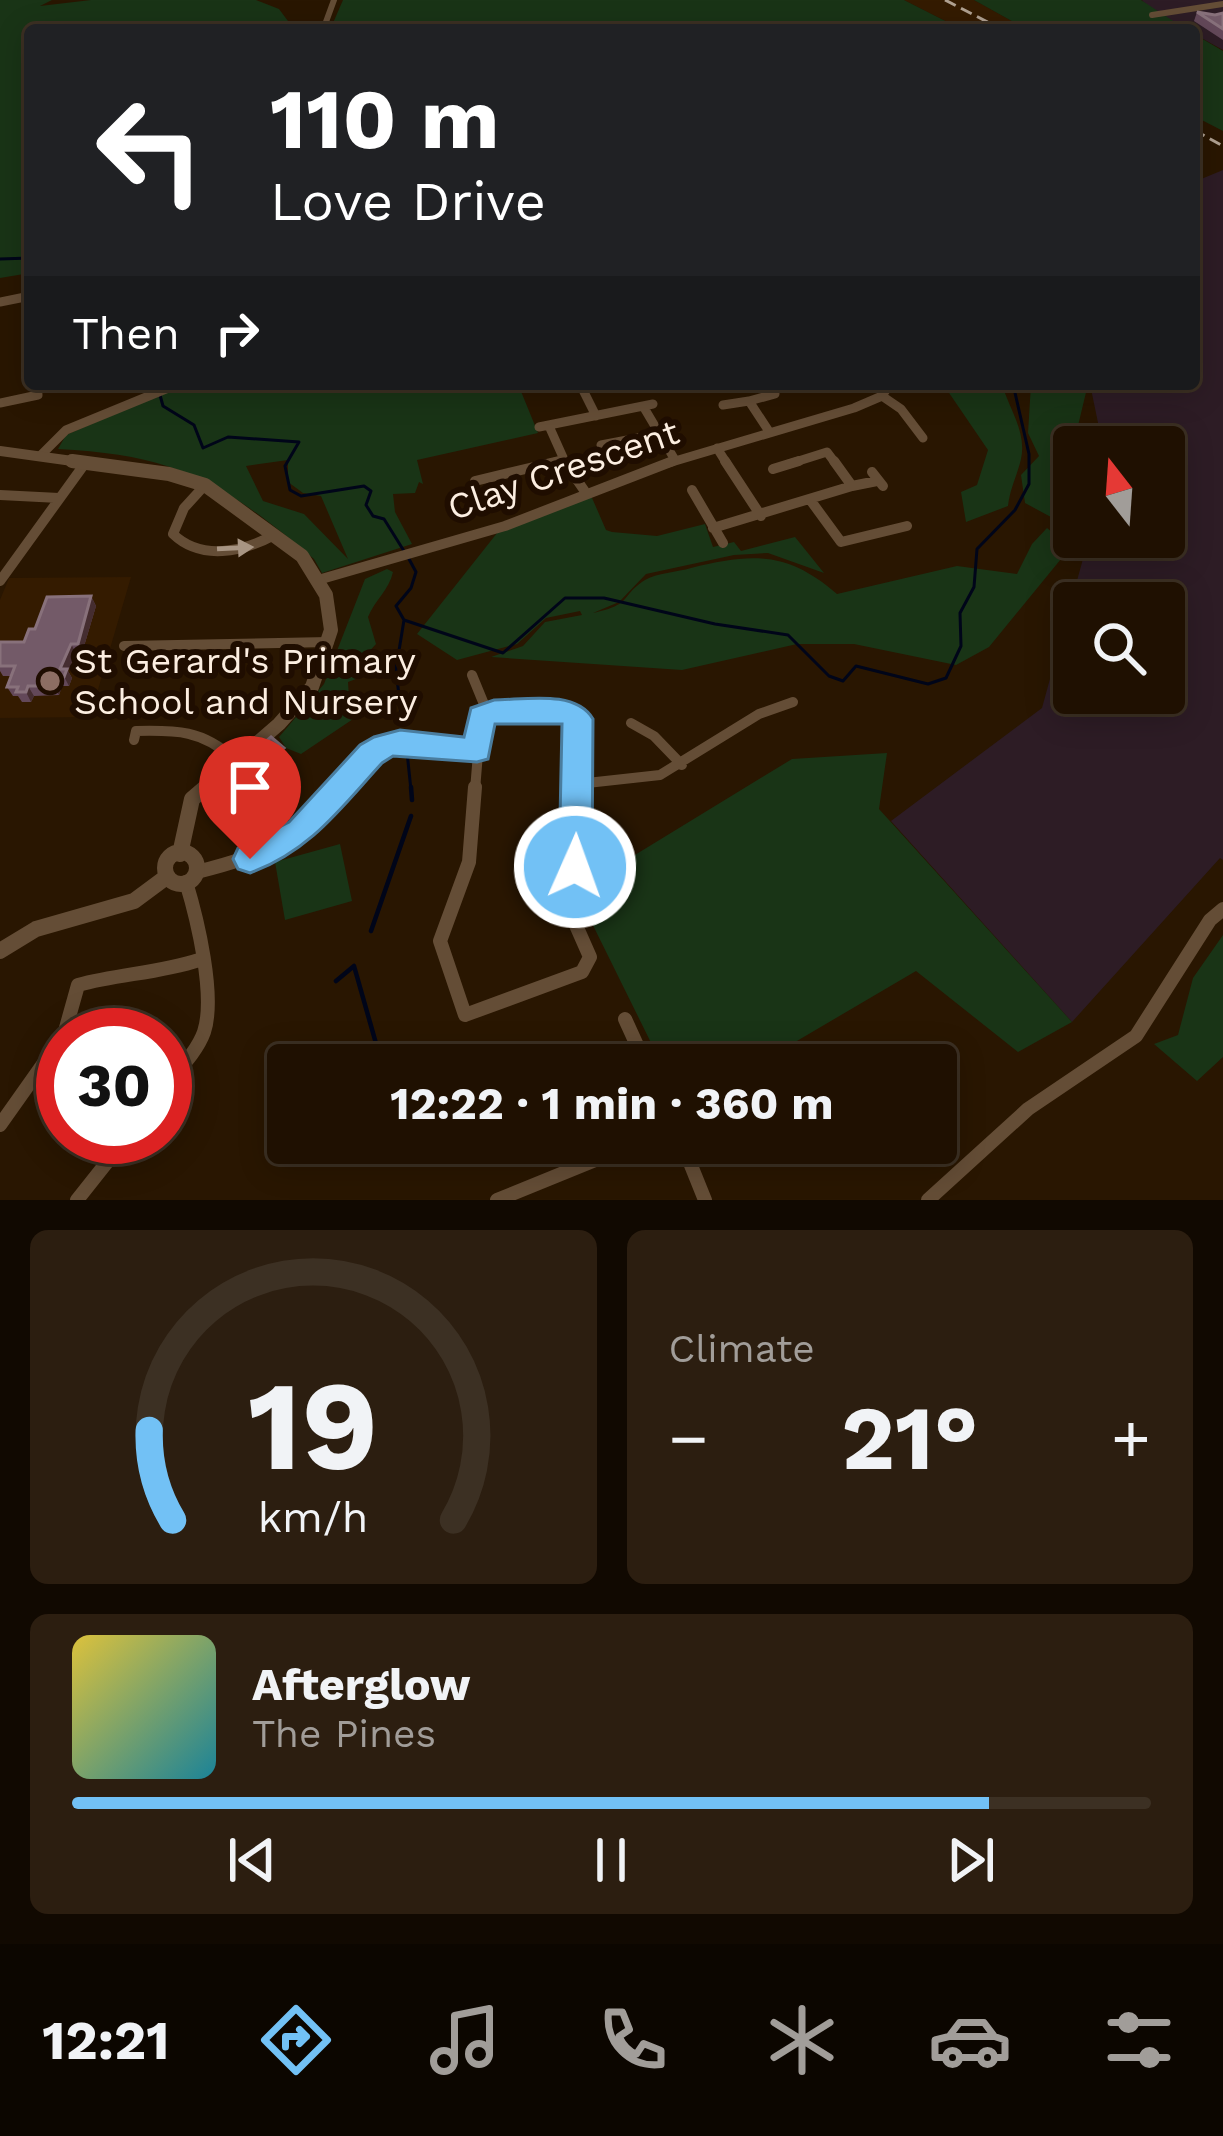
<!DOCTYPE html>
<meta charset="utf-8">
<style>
:root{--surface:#1f1001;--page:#2c1e10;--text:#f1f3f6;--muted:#a19d99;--line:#3c3023;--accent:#72c1f5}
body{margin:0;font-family:"Work Sans",sans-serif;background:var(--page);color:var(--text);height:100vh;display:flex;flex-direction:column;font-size:45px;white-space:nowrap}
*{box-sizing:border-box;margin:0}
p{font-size:39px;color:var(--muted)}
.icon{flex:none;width:66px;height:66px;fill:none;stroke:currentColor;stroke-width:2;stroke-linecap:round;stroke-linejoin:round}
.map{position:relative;height:1200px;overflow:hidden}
.drawer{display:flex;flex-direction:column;gap:30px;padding:30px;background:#110901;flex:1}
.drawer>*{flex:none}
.top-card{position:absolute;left:24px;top:24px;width:1176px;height:366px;border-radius:12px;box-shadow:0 6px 30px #0003,0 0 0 3px var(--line);background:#202124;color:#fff;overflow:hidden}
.needle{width:78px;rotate:343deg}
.tools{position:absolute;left:1053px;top:426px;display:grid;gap:24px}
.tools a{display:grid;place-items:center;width:132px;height:132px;border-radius:12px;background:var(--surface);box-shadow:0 6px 30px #0003,0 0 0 3px var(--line);font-size:60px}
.speed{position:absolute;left:36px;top:1008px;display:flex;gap:24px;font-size:60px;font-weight:700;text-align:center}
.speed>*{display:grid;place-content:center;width:156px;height:156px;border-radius:50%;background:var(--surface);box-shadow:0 6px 30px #0003,0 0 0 3px var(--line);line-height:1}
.speed .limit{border:18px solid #d22;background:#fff;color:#111}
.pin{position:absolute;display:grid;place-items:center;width:102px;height:102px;color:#fff;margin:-123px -51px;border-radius:50% 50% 50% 0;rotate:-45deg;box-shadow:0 0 12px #0007}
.pin .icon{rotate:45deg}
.me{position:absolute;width:132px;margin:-66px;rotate:2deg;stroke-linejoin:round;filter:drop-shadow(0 0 9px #0008)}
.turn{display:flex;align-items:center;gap:42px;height:252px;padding:0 48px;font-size:54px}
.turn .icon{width:156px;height:156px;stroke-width:2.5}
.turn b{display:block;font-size:84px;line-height:102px}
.then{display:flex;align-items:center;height:114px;padding:0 48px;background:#0003;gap:24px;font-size:45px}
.big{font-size:90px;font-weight:700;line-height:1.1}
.drawer .tile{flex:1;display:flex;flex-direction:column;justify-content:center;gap:18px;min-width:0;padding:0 42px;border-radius:18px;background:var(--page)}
.drawer .dial{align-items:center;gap:0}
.dial svg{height:312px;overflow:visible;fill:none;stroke:var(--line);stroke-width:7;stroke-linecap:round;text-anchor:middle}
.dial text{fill:var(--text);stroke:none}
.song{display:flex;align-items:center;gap:36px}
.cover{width:144px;height:144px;border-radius:18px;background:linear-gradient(135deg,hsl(50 70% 55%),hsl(190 70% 35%))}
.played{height:12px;border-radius:6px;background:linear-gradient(90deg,var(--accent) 85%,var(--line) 85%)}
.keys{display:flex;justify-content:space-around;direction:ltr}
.heat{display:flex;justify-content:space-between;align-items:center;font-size:66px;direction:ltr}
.drawer .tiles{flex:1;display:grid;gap:30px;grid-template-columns:1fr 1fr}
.tile:last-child{grid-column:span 2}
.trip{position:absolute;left:267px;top:1044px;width:690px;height:120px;border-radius:12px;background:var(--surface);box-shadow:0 6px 30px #0003,0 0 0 3px var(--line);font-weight:700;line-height:120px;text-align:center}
.dock{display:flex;height:192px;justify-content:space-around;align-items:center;background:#0c0600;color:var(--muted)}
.dock .icon{width:84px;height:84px}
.dock .on{color:var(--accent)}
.dock b{font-size:54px;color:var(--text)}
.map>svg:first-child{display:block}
.industrial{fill:#2d1c25;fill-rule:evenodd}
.built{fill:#341b00}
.green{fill:#193416;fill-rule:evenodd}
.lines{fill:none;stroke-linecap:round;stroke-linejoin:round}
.stream-far1{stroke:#000519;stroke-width:3}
.stream{stroke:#000519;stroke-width:4.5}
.minor-far3{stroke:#644d36;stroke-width:6}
.minor-far2{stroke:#644d36;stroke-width:9}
.minor-far1{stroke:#644d36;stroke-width:10}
.minor{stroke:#644d36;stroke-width:14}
.tertiary-far2{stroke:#644d36;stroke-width:10}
.tertiary-far1{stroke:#644d36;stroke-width:14}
.tertiary{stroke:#644d36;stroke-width:16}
.rail{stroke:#b0a191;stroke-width:3;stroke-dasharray:12 6;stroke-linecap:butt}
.wall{fill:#634859}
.shaded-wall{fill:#452d30}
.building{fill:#735a68;stroke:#88717b;stroke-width:3}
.oneway{fill:#a89583}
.route{fill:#72c1f5;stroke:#4a7d9f;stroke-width:3}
.education-dot{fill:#8d6e63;stroke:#1f0d00;stroke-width:4.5}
.labels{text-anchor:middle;stroke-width:12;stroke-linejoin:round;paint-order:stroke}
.street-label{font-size:36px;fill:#fceee1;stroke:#1f0d00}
.poi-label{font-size:36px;fill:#fceee1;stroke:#1f0d00;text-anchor:start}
</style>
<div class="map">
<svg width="1223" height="1200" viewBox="0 0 1223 1200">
<rect width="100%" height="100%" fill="#291601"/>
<path class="industrial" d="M1142,0H1223V50L1149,9Z
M1223,170V860L1220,858L1072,1022L891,821L1042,708L1089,537H1164V447H1103L1090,384H1194V182ZM1074,603H1164V693H1074Z"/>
<path class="built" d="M904,0H974L1028,30H963Z
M131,577L90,717L0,718V600L9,578Z"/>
<path class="green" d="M0,0H52L40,6L91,0H256L279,9L288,21L319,30H30V273L0,278Z
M343,0H904L963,30H330Z
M974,0H1141L1187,30H1028Z
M1194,34L1223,51V131L1194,116Z
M184,384H518L538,433L417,460L423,484L419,482L415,493L393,494L395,512L412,544L322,573L314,559C224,483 178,455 58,449L66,435ZM288,460V482L303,493L321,496L348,559L304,514L263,501L246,466Z
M943,384H1002C1009,409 1027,432 1021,459C1017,476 1010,488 1008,506L966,522L961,492L977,485L988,450Z
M1031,384H1088L1077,430L1080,447H1074V519L1062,523L1025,503L1021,475L1039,456L1028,433Z
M589,491L606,530L612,532L657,536L705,524L713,547L734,542L741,551L795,537L824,573L768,553L734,555L646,574L619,602L593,613C634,604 619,597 645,580C656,573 678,572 691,568C752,553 787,551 837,594L957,566L1017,574L1032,544L1047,528L1058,537H1079L989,647L956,665L854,644H797L682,670L491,657L523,646L545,622L582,615L580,611L546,618L517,644L457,660L417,634L505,523Z
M387,569L393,572C389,590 375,600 368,617L376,644L366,655L369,674L348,682L349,698L368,709L301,754L286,748L279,737L324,684L365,579Z
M887,753L879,809L1072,1022L1018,1052L916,971L756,1065H662L576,891L792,759Z
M340,844L352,901L285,920L275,862Z
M1223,935V1057L1197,1081L1154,1044L1178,1035L1193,978Z"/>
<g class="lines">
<path class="stream-far1" d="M0,259L30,258
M157,384L163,406L194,425L203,448L228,437L299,442L285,466L290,490L301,496L364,486L371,491L366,505L373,516L384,519L404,551
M409,559L416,572L411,588L396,606L404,620L503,653L565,598H604L715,624L788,635L829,676L843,681L856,666L928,684L946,678L961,646L960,613L974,587L977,549L1015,510L1029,484V454L1013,384
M401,714L396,669L404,620
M407,752L411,790"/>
<path class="stream" d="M411,787L412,800
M371,931L411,816
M336,981L354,966L379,1054"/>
<path class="minor-far3" d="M1152,15L1223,4
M323,30L334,0"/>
<path class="minor-far2" d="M0,302L30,296
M580,384L596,416
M882,396L901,409L923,438
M749,401L775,394
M0,403L38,395L37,384
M723,405L749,401L770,433
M643,406L675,460
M549,426L566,464
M539,427L653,404
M601,445L659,434
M717,448L727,464
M40,456L66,430L178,384
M547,464L563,460
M665,464L854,408L882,396L890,384
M789,464L827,452L836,464"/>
<path class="minor-far1" d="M564,461L586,493
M725,461L761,516
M773,469L799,461
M872,472L883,486
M475,481L559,461
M205,485L184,508L173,534C201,561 243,552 274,535
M852,486L877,481
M692,490L723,543
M0,495L59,498
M811,501L841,542L907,526
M713,528L852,486L834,461
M318,580L505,526L673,461
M0,581L86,462
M124,646L329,642
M472,675L488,714
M631,723L654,736L682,765
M134,740L136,731C176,730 203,730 234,759
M578,784L660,775L759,714L793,702
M338,790C349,779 359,762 371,754C399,734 446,748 477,750
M475,790L481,717L494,712H568L578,719L577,790"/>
<path class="minor" d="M475,787L469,862L440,941L465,1015L582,972L590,957L560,889L575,867L577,787
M197,872C269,854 292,841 341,787
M625,1019L646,1065
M64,1035L78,985C119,974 159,973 199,960
M165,1086C178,1070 197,1052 204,1032C216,996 197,918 186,882
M0,1125L63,1036
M682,1143L705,1200
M77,1200L127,1137
M497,1200L637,1143
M928,1200L1028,1109L1136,1036L1210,920L1223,909"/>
<path class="tertiary-far2" d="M0,451L94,464"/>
<path class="tertiary-far1" d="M72,461L169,474L205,485L302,556L326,595L331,630L312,687L279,724L203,790"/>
<path class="tertiary" d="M165 868a16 16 0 1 1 32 0a16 16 0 1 1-32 0Z
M180,854L192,799L206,787
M0,951L36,929L134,901L165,878"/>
<path class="rail" d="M945,0L1003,30
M1194,130L1223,146"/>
</g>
<path class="wall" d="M1197,12L1215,15L1223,13V40L1194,21Z
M91,596L96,606L82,653H76L68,671L72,678L69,686H62L59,695L34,696L31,702H22L18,696H13L7,687L11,676H3L0,671V642H24L35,629Z
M287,757L255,784L242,773L238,764Z"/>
<path class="shaded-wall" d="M91,596L96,606L82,653L78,644Z
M71,644L76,653L68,671L72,678L69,686L60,669Z
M57,677L62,686L59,695L54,686Z
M28,686L34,696L31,702L26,692Z
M284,748L287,757L255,784L252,775Z"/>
<path class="building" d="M1197,12L1215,15L1223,13V29Z
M91,596L78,644H71L60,669H67L64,677H57L54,686H28L26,692H16L18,687H7L15,666H0V642H24L29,629H35L47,597Z
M271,737L284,748L252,775L238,764Z"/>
<defs><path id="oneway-solid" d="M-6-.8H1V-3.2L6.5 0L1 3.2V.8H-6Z" transform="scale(3)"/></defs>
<use class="oneway" href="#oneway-solid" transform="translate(235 548) rotate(-3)"/>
<path class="route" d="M494,700C524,700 575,689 593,719L592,867L587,877L575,881L564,877L559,867L562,724H495L488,759L477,762L393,756L382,763C340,809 310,851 250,873L238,869L233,859L238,848L289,822L360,745L374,737L400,730L464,737L471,708Z"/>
<circle class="education-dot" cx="50" cy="681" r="12"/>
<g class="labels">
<g class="street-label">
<text transform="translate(563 469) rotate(-19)" y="13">Clay Crescent</text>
</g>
<g class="poi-label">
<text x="74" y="673">St Gerard's Primary<tspan x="74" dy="41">School and Nursery</tspan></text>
</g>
</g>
</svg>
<div class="tools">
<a><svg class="needle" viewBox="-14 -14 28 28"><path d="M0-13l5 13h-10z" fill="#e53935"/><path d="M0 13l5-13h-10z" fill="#a19d99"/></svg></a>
<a><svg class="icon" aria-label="search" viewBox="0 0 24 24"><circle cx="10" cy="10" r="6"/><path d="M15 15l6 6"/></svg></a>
</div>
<div class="speed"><div class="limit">30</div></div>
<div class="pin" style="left:250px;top:859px;background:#d93025"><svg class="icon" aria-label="arrive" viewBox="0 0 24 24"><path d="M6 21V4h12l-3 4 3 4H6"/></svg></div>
<svg class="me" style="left:575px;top:867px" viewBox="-20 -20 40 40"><circle r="17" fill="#72c1f5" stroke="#fff" stroke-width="3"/><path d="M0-11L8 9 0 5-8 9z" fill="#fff"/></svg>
<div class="trip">12:22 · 1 min · 360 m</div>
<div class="top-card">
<div class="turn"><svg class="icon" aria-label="left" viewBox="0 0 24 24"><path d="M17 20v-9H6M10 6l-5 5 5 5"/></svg><div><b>110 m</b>Love Drive</div></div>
<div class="then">Then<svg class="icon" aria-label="right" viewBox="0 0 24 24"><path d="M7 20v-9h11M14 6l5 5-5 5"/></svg></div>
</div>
</div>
<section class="drawer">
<div class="tiles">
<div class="tile dial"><svg viewBox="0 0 100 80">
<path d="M14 69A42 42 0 1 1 86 69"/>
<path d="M14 69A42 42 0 0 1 8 46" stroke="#72c1f5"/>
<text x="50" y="56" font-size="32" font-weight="700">19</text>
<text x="50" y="72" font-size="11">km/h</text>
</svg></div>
<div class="tile"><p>Climate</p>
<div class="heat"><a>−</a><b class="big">21°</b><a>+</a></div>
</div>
<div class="tile">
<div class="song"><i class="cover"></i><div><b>Afterglow</b><p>The Pines</p></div></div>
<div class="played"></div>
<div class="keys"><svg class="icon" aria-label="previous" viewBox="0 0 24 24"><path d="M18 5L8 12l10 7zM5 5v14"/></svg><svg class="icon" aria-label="pause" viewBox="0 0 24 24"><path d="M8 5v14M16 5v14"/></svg><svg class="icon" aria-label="next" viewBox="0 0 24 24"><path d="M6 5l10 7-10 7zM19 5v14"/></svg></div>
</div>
</div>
</section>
<nav class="dock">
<b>12:21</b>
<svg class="icon on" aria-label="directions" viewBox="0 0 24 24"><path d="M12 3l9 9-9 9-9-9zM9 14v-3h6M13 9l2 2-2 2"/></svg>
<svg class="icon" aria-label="music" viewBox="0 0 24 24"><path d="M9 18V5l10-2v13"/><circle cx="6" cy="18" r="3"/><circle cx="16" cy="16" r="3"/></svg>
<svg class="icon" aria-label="phone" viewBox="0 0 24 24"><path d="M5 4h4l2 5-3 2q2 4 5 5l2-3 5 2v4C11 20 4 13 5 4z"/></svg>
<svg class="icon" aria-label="climate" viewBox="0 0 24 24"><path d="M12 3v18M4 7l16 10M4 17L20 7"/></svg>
<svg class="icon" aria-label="car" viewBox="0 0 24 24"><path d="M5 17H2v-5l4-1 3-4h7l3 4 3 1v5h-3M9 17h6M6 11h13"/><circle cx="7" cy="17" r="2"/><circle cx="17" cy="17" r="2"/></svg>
<svg class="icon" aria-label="filters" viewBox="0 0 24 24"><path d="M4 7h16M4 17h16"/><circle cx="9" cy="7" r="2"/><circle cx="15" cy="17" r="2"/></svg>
</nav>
